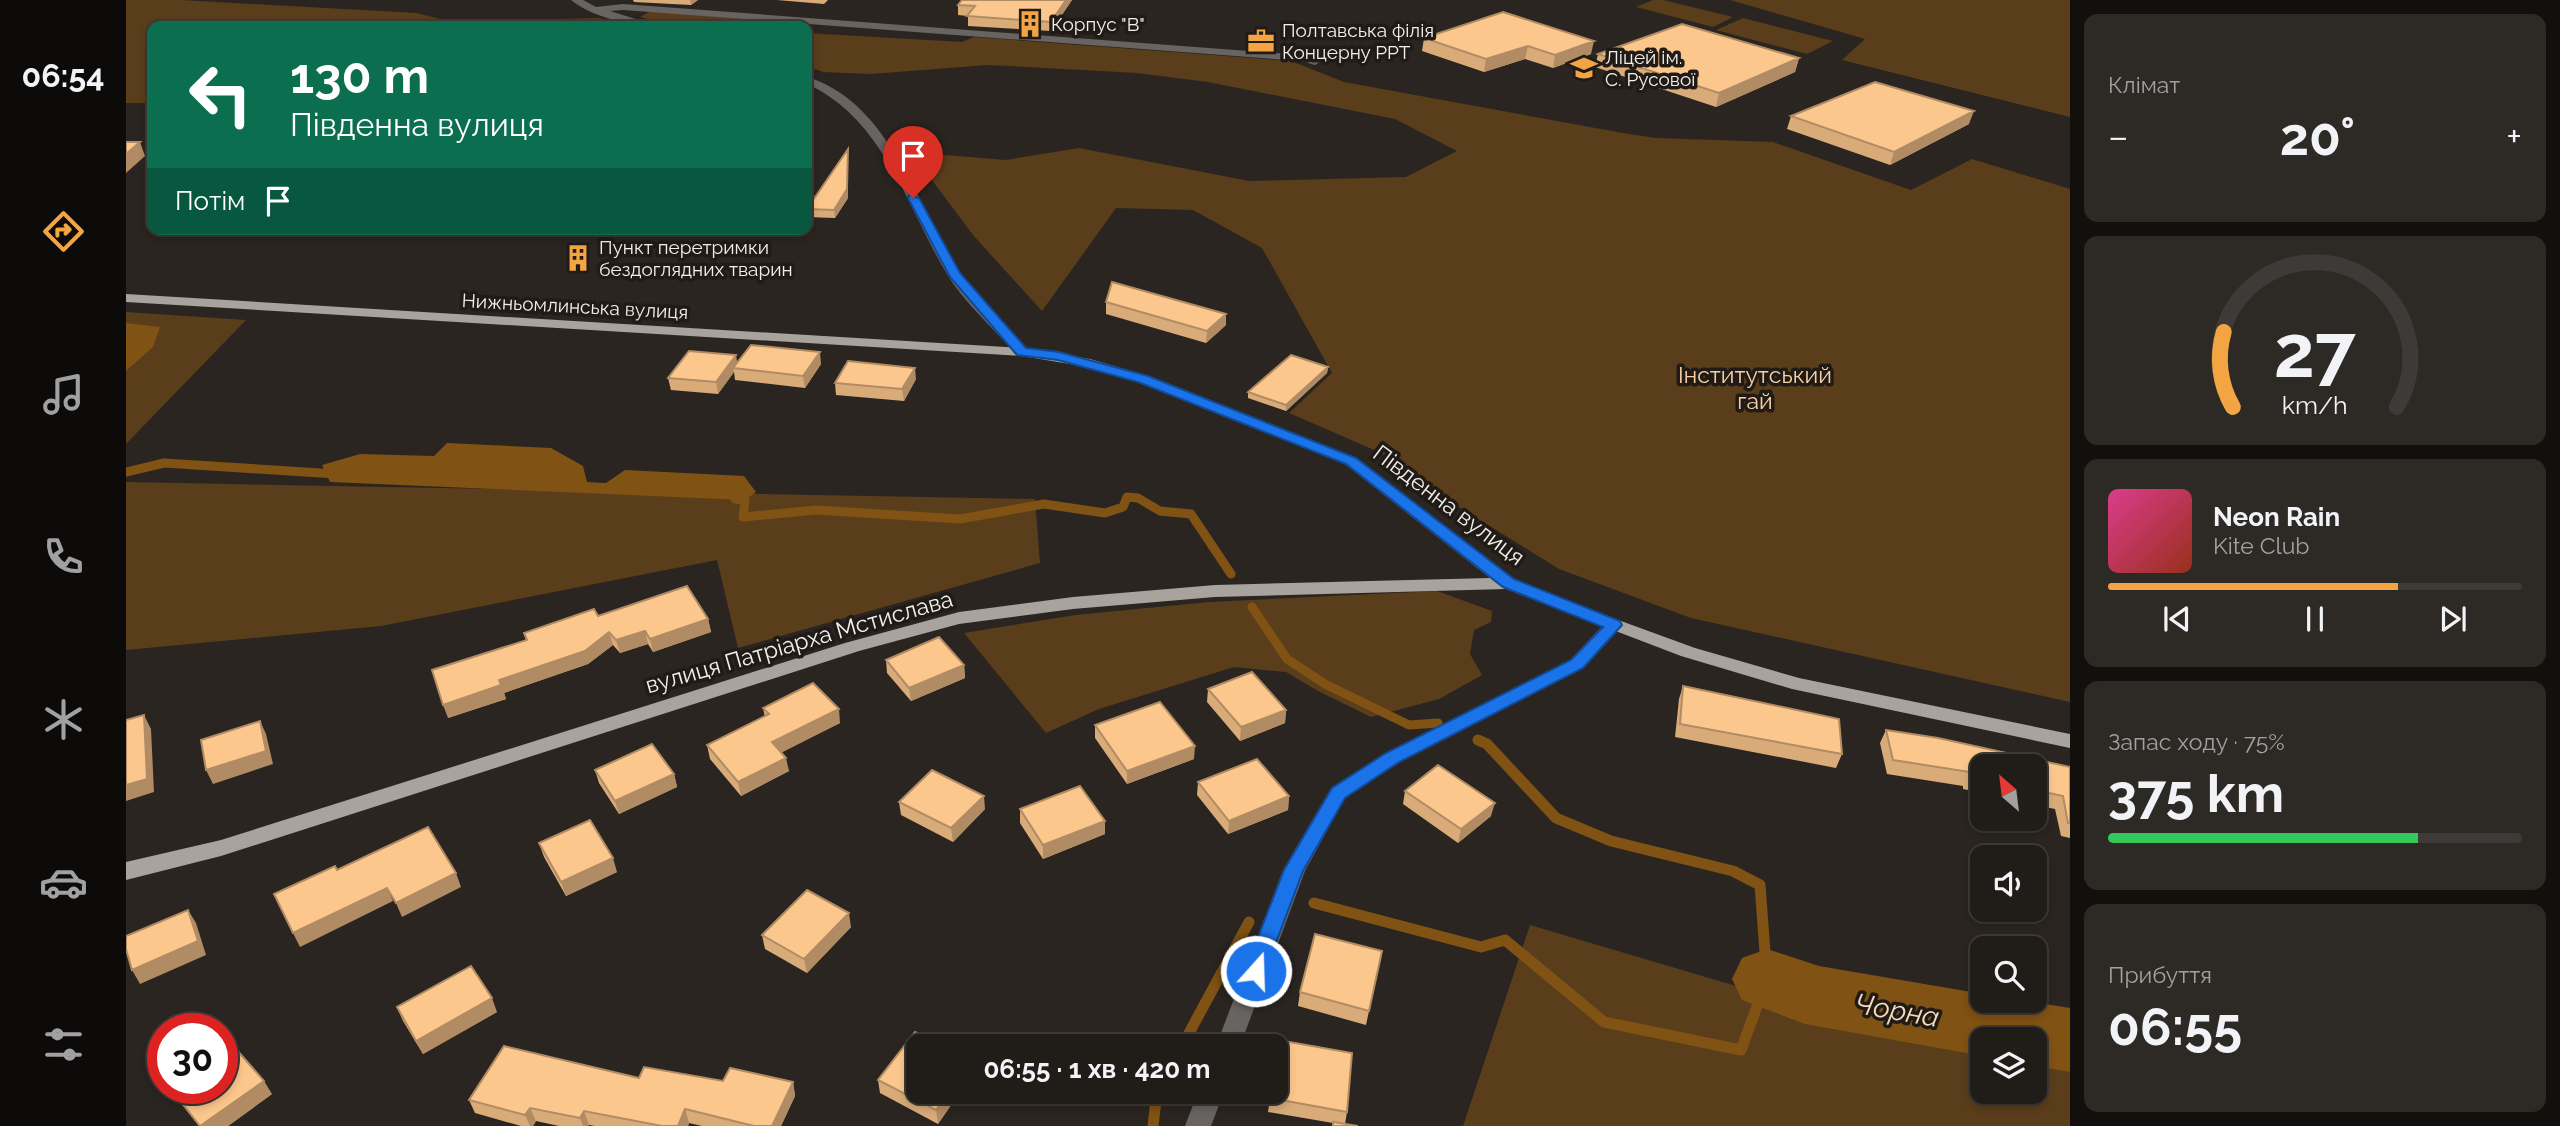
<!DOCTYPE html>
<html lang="uk">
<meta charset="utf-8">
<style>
:root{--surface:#201c18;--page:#2d2925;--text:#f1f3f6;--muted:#a2a1a2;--line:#3d3a37;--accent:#f2a542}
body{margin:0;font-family:Raleway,sans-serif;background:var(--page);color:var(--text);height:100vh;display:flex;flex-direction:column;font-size:26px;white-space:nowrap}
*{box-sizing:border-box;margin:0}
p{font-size:23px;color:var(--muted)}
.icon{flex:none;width:38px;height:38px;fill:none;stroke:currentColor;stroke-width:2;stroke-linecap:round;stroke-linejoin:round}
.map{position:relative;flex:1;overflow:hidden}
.panel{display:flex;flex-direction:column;gap:14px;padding:14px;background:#120f0d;width:490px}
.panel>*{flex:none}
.banner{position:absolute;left:21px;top:21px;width:665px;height:214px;border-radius:14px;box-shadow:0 4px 10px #0003,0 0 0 2px var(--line);background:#0b6e4f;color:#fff;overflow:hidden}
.needle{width:46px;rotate:332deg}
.controls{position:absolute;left:1844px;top:754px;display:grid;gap:14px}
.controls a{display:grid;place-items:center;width:77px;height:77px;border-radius:14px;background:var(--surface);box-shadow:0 4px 10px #0003,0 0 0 2px var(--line);font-size:35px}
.speed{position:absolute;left:21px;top:1013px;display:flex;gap:14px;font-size:35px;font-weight:700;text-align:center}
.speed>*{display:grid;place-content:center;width:91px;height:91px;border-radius:50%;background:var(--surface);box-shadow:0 4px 10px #0003,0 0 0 2px var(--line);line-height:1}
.speed .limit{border:10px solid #d22;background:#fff;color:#111}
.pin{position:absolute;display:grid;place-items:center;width:60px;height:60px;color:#fff;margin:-72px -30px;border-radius:50% 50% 50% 0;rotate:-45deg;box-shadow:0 0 7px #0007}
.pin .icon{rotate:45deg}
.me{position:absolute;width:77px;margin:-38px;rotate:20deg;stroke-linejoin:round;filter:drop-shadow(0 0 5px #0008)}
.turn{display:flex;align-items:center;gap:24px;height:147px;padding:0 28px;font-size:32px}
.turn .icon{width:91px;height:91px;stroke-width:2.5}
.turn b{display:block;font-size:49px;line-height:60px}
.then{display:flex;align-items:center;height:66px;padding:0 28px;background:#0003;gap:14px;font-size:26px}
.big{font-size:52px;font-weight:700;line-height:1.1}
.panel .widget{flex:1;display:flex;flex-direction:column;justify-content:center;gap:10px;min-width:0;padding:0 24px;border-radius:14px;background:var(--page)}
.panel .dial{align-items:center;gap:0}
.dial svg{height:182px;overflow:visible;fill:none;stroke:var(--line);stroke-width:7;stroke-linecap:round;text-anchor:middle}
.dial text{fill:var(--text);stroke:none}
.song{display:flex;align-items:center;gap:21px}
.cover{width:84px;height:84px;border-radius:10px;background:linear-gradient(135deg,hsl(330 70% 55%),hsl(10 70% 35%))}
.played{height:7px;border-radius:4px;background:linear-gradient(90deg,var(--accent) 70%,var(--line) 70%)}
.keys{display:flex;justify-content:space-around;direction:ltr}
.heat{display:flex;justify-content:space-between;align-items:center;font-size:38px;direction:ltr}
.charge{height:10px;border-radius:5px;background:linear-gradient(90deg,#34c759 75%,var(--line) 0)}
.trip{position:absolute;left:780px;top:1034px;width:382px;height:70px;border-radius:14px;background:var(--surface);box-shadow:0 4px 10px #0003,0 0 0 2px var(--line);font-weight:700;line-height:70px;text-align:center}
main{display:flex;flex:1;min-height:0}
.dock{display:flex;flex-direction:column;width:126px;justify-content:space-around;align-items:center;background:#0d0b0a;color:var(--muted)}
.dock .icon{width:49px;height:49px}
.dock .on{color:var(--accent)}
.dock b{font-size:32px;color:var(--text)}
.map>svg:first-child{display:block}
.green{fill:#5a3d1b}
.water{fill:#805213}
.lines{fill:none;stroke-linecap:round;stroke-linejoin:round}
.stream-far1{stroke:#805213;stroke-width:9}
.stream{stroke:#805213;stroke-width:11}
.river{fill:#805213;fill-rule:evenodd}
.minor{fill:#676462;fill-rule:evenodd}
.major{fill:#a8a39d;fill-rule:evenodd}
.wall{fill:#d9ab79}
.shaded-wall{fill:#b08b63}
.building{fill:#fcc78d;stroke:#b08b63;stroke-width:2}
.route{fill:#1a73e8;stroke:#114b97;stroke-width:2}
.labels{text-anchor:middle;stroke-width:7;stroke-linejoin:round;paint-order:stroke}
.far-poi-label{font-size:19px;fill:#f2efeb;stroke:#201b16;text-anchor:start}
.far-street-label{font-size:19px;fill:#f2efeb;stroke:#201b16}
.park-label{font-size:23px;fill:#f8cfa1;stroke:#201b16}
.street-label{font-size:23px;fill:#f2efeb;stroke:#201b16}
.near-water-label{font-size:28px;font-style:italic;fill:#f8dcbe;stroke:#201b16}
</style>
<main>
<nav class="dock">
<b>06:54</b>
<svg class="icon on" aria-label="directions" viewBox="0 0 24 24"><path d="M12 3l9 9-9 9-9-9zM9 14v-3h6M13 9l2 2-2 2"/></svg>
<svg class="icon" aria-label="music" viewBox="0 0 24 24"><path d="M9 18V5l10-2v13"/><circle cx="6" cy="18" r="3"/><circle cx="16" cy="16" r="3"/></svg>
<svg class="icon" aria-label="phone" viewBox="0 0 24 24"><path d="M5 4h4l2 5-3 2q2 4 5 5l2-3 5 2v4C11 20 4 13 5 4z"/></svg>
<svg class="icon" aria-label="climate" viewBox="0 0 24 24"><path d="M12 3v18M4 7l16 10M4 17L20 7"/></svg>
<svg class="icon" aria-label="car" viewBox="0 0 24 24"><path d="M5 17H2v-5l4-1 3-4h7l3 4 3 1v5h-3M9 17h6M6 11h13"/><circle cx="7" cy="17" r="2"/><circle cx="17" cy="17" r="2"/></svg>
<svg class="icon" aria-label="filters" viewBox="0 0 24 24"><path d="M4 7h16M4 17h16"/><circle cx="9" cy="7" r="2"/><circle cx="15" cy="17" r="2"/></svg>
</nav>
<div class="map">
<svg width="1944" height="1126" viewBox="0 0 1944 1126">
<rect width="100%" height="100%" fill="#2a2520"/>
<path class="green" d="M0,0H55L290,13L343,26H26V103H0Z
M1527,0H1537L1607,17L1587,27L1510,7Z
M1604,0H1944V117L1716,60L1739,39Z
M525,11L663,23L661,26H550L514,17Z
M474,18L501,26H404L432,19Z
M1617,18L1707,41L1681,54L1590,30Z
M681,33L836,42L848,37L1165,61L1218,82L1497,133L1530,138L1647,142L1785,190L1846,159L1944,189V702L1565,618L1433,569L1333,507L1255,453L1163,413L1206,373L1136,248L1067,210L990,208L916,311L847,235L791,160L808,154L880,160L953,148L1123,181L1280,177L1331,151L1269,119L1082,82L1011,73L862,65L745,74L697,72L681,66Z
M0,312L120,320L0,444Z
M0,482L909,499L914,563L612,648L591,560L255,626L0,650Z
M1311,591L1366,611L1365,622L1348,630L1344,654L1356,675L1313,699L1245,717L1192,691L1160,672L1108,667L973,709L920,733L838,633L949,615L1083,602Z
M1404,925L1657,1000L1889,1039L1857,1040V1092H1909V1043L1944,1049V1126H1337Z"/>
<path class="water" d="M0,323L34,327L27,347L0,371Z
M321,443L425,448L457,466L461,482L480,483L499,470L618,476L630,492L619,500L204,482L196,465L234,454L308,456Z"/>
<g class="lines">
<path class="stream-far1" d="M0,472L38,463L210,474
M609,499L619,500L617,517L690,510L834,519L918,504L979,513L997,507L1001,497L1012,498L1034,511L1065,514L1105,574
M1126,607L1161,659L1199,684L1283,725L1312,723"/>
<path class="stream" d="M1188,903L1355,947L1379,940L1478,1022L1615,1050L1641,979L1634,885L1607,871L1485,841L1430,818L1361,744L1352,740
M1056,1046L1123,922
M1027,1126L1031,1092"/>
<path class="river" d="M1641,949L1693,966L1857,994V1001H1901L1944,1008V1072L1909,1066V1040H1857V1056L1679,1024L1616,1000L1606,979L1616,958Z"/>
<path class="minor" d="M445,0H457L470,7L497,4L1176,55L1194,62L1189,65L1175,61L497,10L484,11L532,26C506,27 466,17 445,0Z
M681,77C764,102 791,207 833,272C851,300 879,324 901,349L903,352L901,355H891C870,331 836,300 821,274C781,207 757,118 681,84Z
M1488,619L1497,625L1458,668L1273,763L1219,798L1179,871L1114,1046H1090L1157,870L1205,788L1259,753L1444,660L1481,621Z
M1072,1092H1098L1085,1126H1059Z"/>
<path class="major" d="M0,294L896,348L964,359L1022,376L1231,458L1388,579L1495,621L1569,648L1673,678L1944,734V748L1666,689L1555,656L1380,589L1089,597L947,609L833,624L733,651L95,856L0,880V862L95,840L719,643L833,612L947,597L1089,585L1364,578L1219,464L1012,382L962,367L896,356L0,302Z"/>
</g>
<path class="wall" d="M507,0H572L565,5L508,2Z
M651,0H702L698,4Z
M836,0H946L925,31L842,26V16L832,15V5Z
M1377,12L1465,54L1427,68L1399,59L1358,72L1296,51L1298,38Z
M1472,54L1673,58L1669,72L1590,107L1469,67Z
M1665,116L1843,124L1764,165L1661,129Z
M722,149V198L709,218L681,217V208Z
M980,302L1100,325L1080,343L980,314Z
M611,363L695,364L679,388L609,380L608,372L592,394L545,390L542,378Z
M1202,367L1201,373L1160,411L1122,398V392Z
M790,379L778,401L710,395L709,383Z
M472,616L582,619L585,632L527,652L522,644L494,653L487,645L462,664L378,693L380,699L322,718L400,640L398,633Z
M760,660L838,665L839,678L785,701L761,673Z
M1557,686L1716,754L1710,768L1549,737L1553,699Z
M1082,689L1160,710L1159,723L1114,741L1081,702Z
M637,708L714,723L655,752L663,771L615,796L584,759L581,745L639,717Z
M969,725L1068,759L1001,784L969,738Z
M1760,730L1944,767V838L1935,836L1929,809L1909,805V766H1857V793L1837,789V786L1761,774L1754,743Z
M469,770L548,774L551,787L493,814L473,783Z
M1072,782L1163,796L1162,810L1102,834L1071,795Z
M1279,791L1365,816L1332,843L1277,804Z
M773,802L859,809L827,842L775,815Z
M894,809L979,821V834L917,859L894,823Z
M413,843L491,872L440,896L418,857Z
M725,927L681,973L639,949L636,935Z
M1256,951L1240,1025L1172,1006L1174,992Z
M271,1007L371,1012L297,1054L277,1021Z
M513,1078L667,1082L669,1096L655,1126H576L563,1123L562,1126H469L463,1125L462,1126H433L410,1121L407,1126H395L349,1113L343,1100Z
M752,1080L834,1092L812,1124L754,1093Z
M43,1088H96L146,1094L102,1126H73Z
M1145,1092L1221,1112L1219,1124L1207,1123L1142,1112Z"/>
<path class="shaded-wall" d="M564,0H572L565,5Z
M940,0H946L925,31V22Z
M1468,41L1465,54L1427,68L1429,55Z
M1402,46L1399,59L1358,72L1360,59Z
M1673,58L1669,72L1590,107L1593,93Z
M1848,111L1843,124L1764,165L1768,152Z
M14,142L19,156L0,173V154Z
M722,149V198L709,218L708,210Z
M1100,314V325L1080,343L1081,331Z
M694,352L695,364L679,388L677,376Z
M610,355L612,367L607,368L608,372L592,394L590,382Z
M1202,367L1201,373L1160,411V405Z
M789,368L790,379L778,401L776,389Z
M582,619L585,632L527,652L524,639Z
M519,631L522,644L494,653L490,640Z
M483,632L487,645L462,664L378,693L380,699L322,718L317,705Z
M838,665L839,678L785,701L783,688Z
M713,709L714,723L649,756L646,742Z
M1160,710L1159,723L1114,741L1115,727Z
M18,715L25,729L28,792L0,801V785Z
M134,721L140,734L147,764L87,784L80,770Z
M1069,746L1068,759L1001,784V771Z
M660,758L663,771L615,796L612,782Z
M548,774L551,787L493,814L489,801Z
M858,796L859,809L827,842L825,828Z
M1163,796L1162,810L1102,834L1103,821Z
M1369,803L1365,816L1332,843L1335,829Z
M979,821V834L917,859V845Z
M487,858L491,872L440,896L435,882Z
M330,873L335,887L276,917L270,903Z
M261,888L267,901L174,947L167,933Z
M62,910L70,923L80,955L14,984L6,970Z
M723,913L725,927L681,973L678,959Z
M366,998L371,1012L297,1054L290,1041Z
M138,1081L146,1094L102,1126H75Z
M667,1082L669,1096L655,1126H646Z
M823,1092H834L812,1124L810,1110Z
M404,1108L410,1121L407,1126H404L399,1115Z
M559,1109L563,1123L562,1126H552Z
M458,1111L463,1125L462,1126H457L454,1118Z"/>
<path class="building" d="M836,0H940L925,22L841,16L849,6L832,5Z
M1377,12L1468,41L1429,55L1402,46L1360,59L1298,38Z
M1556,24L1673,58L1593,93L1472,54Z
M1749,82L1848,111L1768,152L1665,116Z
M0,142H14L0,154Z
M722,149L721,189L708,210L681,209Z
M986,282L1100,314L1081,331L980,302Z
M625,345L694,352L677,376L607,368Z
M563,351L610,355L590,382L542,378Z
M1165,355L1202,367L1160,405L1122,392Z
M722,361L789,368L776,389L709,383Z
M561,586L582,619L524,639L519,631L490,640L483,632L459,651L373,680L375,685L317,705L306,670L401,640L398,633L468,609L472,616Z
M813,637L838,665L783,688L760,660Z
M1126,672L1160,710L1115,727L1082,689Z
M687,683L713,709L646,742L660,758L612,782L581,745L643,714L637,708Z
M1557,686L1713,719L1716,754L1554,724Z
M1034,702L1069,746L1001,771L969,725Z
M18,715L21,779L0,785V720Z
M134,721L140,751L80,770L75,740Z
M1760,730L1812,738L1944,767V823H1942L1937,796L1909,790V766H1857V778L1844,775V772L1767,760Z
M526,744L548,774L489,801L469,770Z
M1131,759L1163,796L1103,821L1072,782Z
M1312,765L1369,803L1335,829L1279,791Z
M806,770L858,796L825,828L773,802Z
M954,786L979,821L917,845L894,809Z
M464,820L487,858L435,882L413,843Z
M302,827L330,873L270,903L261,888L167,933L148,894L209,866L211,870Z
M681,890L723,913L678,959L636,935Z
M62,910L72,941L6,970L0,949V936Z
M1189,934L1256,951L1243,1011L1174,992Z
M345,966L366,998L290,1041L271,1007Z
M789,1032L816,1046H793V1092H823L810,1110L752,1080Z
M1152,1040L1226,1053L1221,1112L1144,1098L1145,1092H1150V1055Z
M103,1041L138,1081L74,1126L44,1088H96V1045Z
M378,1046L513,1078L518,1067L597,1081L604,1068L667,1082L646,1126H628L559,1109L552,1126H536L458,1111L454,1118L404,1108L399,1115L343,1100Z
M1207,1122L1232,1126H1207Z"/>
<path class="route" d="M783,195L793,198L834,273L900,348L933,352L1022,376L1230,458L1388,579L1494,621L1496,625L1457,668L1273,762L1219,798L1177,871L1137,977L1130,980L1122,977L1119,971L1158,870L1206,788L1260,753L1445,660L1477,627L1377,587L1220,464L1012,382L932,360L891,355L824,277L782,198Z"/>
<defs>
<symbol id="building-bare" viewBox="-9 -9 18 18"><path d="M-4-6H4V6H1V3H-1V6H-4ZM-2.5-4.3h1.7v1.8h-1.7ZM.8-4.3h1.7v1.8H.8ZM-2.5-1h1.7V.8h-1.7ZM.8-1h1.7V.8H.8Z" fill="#f2a542" stroke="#201b16" stroke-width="2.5" paint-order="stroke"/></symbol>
<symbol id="office-bare" viewBox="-9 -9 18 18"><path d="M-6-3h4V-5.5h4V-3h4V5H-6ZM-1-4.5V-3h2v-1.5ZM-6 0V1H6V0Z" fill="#f2a542" stroke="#201b16" stroke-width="2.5" paint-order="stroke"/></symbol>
<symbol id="school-bare" viewBox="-9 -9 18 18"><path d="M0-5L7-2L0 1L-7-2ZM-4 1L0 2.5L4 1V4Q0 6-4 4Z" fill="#f2a542" stroke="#201b16" stroke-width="2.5" paint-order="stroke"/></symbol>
</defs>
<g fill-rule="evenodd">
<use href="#building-bare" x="885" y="5" width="38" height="38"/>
<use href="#office-bare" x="1116" y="22" width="38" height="38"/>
<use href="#school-bare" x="1439" y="49" width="38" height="38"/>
<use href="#building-bare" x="433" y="239" width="38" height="38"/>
</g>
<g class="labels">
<g class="far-poi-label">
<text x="925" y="31">Корпус "В"</text>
<text x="1156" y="37">Полтавська філія<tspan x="1156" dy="22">Концерну РРТ</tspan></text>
<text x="1479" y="64">Ліцей ім.<tspan x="1479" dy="22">С. Русової</tspan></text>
<text x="473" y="254">Пункт перетримки<tspan x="473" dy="22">бездоглядних тварин</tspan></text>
</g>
<g class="far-street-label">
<text transform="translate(449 306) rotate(3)" y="7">Нижньомлинська вулиця</text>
</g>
<g class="park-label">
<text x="1629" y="383">Інститутський<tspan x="1629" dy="26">гай</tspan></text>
</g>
<g class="street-label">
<text transform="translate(1323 505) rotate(37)" y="8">Південна вулиця</text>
<text transform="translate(673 642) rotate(-16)" y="8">вулиця Патріарха Мстислава</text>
</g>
<g class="near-water-label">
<text transform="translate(1771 1010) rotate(10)" y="10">Чорна</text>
</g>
</g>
</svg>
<div class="controls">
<a><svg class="needle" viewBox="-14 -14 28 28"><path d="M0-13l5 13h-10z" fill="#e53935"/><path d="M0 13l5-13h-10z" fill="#a2a1a2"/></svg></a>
<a><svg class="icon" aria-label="sound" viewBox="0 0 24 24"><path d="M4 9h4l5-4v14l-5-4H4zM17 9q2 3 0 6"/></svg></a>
<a><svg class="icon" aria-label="search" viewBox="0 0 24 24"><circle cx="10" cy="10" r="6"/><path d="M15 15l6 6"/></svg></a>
<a><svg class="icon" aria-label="layers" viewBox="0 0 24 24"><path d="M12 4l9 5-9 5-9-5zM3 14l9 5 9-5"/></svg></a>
</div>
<div class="speed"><div class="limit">30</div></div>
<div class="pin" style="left:787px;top:198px;background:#d93025"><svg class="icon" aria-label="arrive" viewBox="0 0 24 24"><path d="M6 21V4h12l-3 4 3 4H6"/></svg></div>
<svg class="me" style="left:1130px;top:971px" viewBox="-20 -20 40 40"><circle r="17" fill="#1a73e8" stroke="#fff" stroke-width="3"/><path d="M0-11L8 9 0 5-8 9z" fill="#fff"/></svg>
<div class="trip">06:55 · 1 хв · 420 m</div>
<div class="banner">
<div class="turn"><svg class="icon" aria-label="left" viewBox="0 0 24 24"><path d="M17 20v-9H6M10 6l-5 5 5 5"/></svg><div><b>130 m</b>Південна вулиця</div></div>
<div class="then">Потім<svg class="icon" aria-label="arrive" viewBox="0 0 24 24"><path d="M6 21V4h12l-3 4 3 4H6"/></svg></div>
</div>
</div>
<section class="panel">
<div class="widget"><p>Клімат</p>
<div class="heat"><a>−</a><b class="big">20°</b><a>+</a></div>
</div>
<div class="widget dial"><svg viewBox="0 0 100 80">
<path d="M14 69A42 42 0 1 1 86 69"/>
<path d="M14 69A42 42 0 0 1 10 36" stroke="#f2a542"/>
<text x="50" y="56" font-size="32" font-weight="700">27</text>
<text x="50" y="72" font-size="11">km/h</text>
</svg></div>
<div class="widget">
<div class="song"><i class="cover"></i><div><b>Neon Rain</b><p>Kite Club</p></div></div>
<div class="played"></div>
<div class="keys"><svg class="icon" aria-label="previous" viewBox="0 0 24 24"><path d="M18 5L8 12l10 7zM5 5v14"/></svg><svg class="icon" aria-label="pause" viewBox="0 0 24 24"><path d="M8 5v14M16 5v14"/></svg><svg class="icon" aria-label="next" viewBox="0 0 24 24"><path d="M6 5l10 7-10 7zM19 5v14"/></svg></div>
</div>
<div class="widget"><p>Запас ходу · 75%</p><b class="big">375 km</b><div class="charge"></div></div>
<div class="widget"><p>Прибуття</p><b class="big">06:55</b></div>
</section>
</main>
